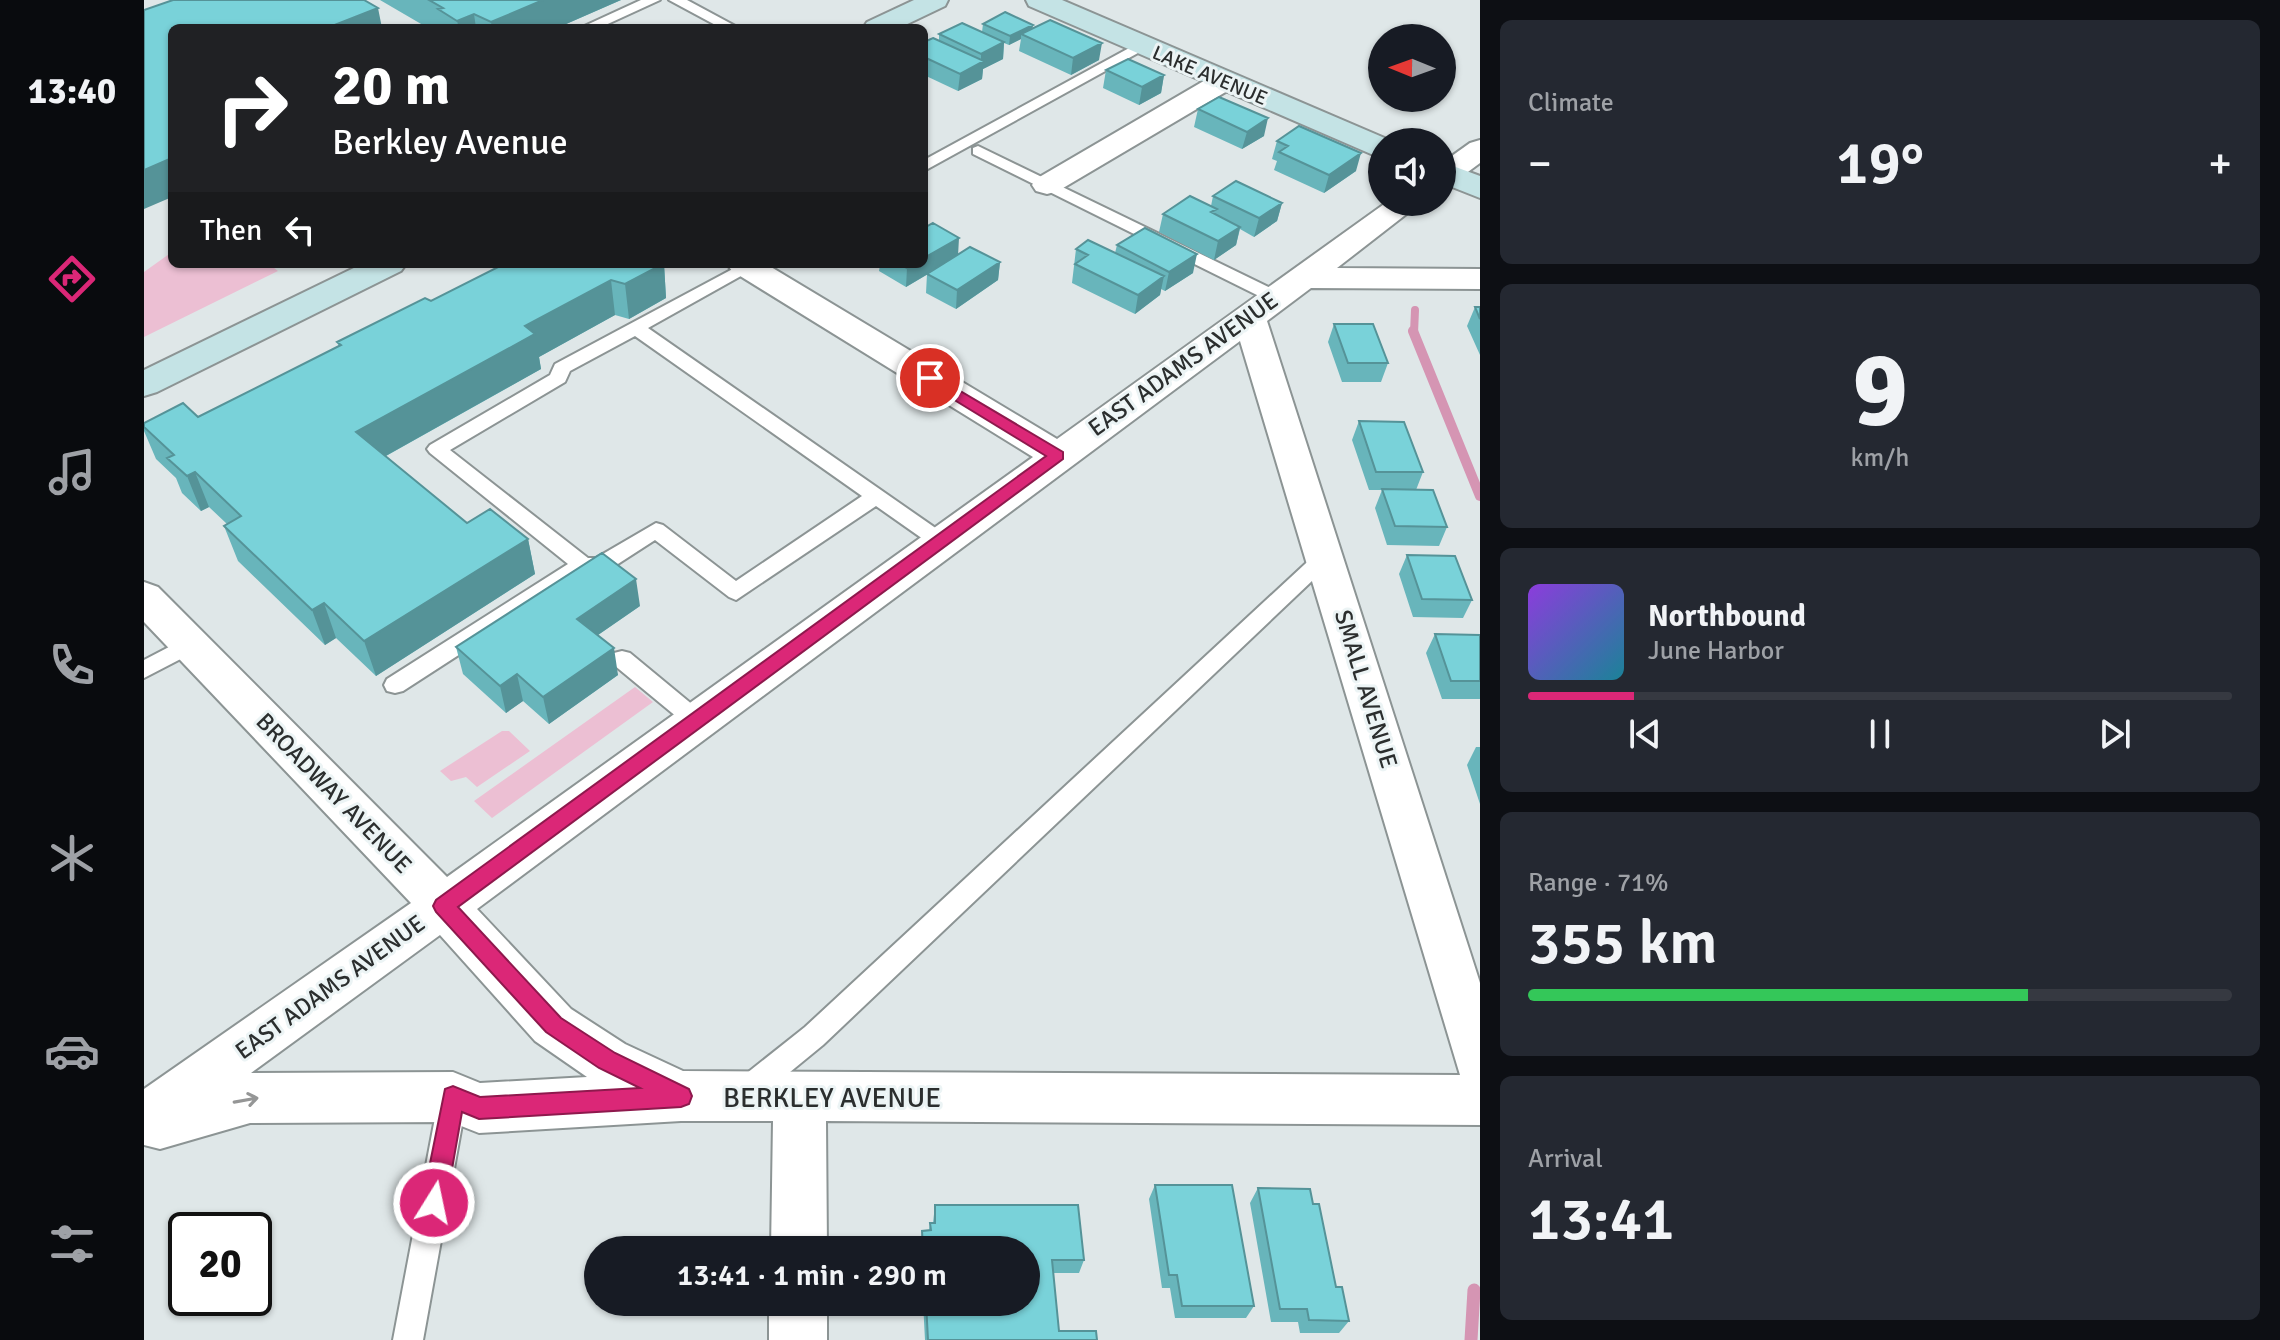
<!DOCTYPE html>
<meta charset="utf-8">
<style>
:root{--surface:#171b24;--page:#242831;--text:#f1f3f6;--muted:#9ea1a6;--line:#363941;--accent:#db2777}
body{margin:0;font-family:Signika,sans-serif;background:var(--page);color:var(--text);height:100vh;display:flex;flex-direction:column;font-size:30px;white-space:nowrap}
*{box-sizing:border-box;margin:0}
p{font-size:26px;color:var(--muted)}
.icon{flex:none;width:44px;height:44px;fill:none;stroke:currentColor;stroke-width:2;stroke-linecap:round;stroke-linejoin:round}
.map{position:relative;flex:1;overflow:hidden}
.panel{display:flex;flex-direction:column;gap:20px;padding:20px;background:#0d0f14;width:800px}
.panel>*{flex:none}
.guide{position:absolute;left:24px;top:24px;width:760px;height:244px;border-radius:12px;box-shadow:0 2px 6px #0004;background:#202124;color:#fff;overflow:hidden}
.needle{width:52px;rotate:271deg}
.tools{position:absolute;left:1224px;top:24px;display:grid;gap:16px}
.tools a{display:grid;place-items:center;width:88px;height:88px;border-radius:50%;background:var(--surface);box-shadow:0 2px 6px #0004;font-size:40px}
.speed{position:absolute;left:24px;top:1212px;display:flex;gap:16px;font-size:40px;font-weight:700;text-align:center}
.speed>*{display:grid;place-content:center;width:104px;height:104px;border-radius:50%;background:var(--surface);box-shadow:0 2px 6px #0004;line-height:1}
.speed .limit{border:4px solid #111;border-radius:12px;background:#fff;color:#111}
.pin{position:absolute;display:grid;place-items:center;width:68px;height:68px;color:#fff;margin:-34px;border:4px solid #fff;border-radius:50%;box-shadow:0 2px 8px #0007}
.me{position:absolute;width:88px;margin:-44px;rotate:10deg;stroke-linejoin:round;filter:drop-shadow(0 0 6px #0008)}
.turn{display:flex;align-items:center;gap:28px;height:168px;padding:0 32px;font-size:36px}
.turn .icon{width:104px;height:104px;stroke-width:2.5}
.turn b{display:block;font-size:56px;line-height:68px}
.then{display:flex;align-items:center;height:76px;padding:0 32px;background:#0003;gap:16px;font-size:30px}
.big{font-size:60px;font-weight:600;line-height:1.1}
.panel .tile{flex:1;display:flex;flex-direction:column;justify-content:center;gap:12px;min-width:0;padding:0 28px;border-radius:12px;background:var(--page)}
.panel .dial{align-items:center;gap:0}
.dial b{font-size:104px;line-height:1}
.song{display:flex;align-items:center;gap:24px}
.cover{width:96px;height:96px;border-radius:12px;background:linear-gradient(135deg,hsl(270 70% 55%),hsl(190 70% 35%))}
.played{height:8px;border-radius:4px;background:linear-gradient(90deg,var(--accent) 15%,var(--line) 15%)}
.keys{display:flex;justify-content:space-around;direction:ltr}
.heat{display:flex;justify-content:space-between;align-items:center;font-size:44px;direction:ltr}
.charge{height:12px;border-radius:6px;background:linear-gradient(90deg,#34c759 71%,var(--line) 0)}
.trip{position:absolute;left:440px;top:1236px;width:456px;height:80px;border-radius:40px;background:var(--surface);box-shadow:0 2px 6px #0004;font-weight:600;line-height:80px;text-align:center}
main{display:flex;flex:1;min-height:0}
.dock{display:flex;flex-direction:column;width:144px;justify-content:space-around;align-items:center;background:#090b0e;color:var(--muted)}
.dock .icon{width:56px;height:56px}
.dock .on{color:var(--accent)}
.dock b{font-size:36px;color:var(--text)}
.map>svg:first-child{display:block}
.green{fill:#ecbfd3}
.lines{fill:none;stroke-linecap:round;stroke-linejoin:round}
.stream-far2{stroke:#d595b3;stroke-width:8}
.stream-far1{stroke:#d595b3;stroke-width:10}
.stream{stroke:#d595b3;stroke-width:13}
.lane-casing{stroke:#8c9494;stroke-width:4}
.street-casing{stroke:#8c9494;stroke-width:4}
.secondary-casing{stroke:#8c9494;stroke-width:4}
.lane{fill:#fff;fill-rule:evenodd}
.street{fill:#fff;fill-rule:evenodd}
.secondary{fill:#c4e3e5;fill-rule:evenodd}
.wall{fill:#68b5bb}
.shaded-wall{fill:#559398}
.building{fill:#79d2d9;stroke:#559398;stroke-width:2}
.oneway{stroke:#959696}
.route{fill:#db2777;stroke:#8e194d;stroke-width:2}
.labels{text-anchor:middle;stroke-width:6;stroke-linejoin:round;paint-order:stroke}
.far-street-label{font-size:20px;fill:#2b2e2e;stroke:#ecf4f5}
.street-label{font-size:24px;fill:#2b2e2e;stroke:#ecf4f5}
.near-street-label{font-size:28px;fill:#2b2e2e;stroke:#ecf4f5}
</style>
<main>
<nav class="dock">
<b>13:40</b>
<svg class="icon on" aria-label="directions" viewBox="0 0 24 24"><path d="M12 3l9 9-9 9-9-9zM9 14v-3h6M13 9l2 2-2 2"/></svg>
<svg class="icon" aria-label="music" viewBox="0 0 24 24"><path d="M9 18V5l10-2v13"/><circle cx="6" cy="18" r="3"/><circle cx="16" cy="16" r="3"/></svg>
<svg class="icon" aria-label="phone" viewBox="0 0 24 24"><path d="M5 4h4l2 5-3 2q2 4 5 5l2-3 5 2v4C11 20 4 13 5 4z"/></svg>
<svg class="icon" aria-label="climate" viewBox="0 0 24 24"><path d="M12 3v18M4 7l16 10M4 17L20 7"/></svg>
<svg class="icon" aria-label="car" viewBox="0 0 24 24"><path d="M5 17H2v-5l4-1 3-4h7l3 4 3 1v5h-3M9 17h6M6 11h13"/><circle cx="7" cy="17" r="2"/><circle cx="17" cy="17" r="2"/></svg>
<svg class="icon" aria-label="filters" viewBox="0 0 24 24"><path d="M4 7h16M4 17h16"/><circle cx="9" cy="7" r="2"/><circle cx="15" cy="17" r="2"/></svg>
</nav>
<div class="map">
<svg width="1336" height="1340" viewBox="0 0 1336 1340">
<rect width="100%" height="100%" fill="#dfe7e8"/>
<path class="green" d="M28,252V264H125L134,271L0,337V272Z
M491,687L509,702L348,818L330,801Z
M358,731H365L386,751L333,787L322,777L307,781L296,771Z"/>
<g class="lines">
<path class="stream-far2" d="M1270,333L1271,310"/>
<path class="stream-far1" d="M1269,331L1336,496"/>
<path class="stream" d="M1327,1340L1330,1290"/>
<defs>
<path id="lane" d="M497,0H516L455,28H436Z
M525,0H543L595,28H577Z
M998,41L1005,45L1003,48L780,171V160Z
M834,146L1137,293L1140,297L1137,301H1125L829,154V148Z
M598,264H611L613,267L504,328L803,536L806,541L803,546H789L732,506L592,600L585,597L511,540L463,571L443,572L259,691L251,693L243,691L240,685L243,679L424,564L286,453L283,449L286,445L406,375L411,364ZM491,336L718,496L592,581L519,525L512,523L452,558H444L306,450L421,382L426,371Z
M1181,550L1188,552L1191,557L1188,562L679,1045L613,1099L603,1103L593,1099L589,1090L593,1081L661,1027L1174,552Z
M46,636L54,638L57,644L54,650L0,678V660Z
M478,651L486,653L561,715L564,721L561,727L553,730L545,727L470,665L467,659L470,653Z
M309,1084L319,1088L323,1097L279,1340H249L295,1097L299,1088Z"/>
<path id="street" d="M1080,73L1090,75L1094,81L1090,87L914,191L903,194L892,191L888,185L892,179L1070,75Z
M1336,140V163L1309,183L1298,186V163L1326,143Z
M1243,202H1278L1193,268L1336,269V289L1167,288L1123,321L1336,983V1125L682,1121L683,1250H627L629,1121H537L335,1133L307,1122L106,1123L16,1149L0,1145V1089L267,903L0,622V582L14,587L303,877L889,457L588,271L583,264H622L913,439ZM1096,341L1316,1075L539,1071L481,1044L427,1009L333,909ZM296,935L391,1041L443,1077L336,1083L309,1072L107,1073Z
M625,1302H683V1340H625Z"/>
<path id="secondary" d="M770,0H804L801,6L755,28H719L723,22Z
M882,0H918L1250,142H1238V156L1227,154L885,6Z
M1298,162L1336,176V198L1298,183Z
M218,264H262L257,271L13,392L0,396V370Z"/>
</defs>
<use href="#lane" class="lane-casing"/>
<use href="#street" class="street-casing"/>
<use href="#secondary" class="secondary-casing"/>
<use href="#lane" class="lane"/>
<use href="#street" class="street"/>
<use href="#secondary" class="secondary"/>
</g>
<path class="wall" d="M236,0H477L413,28H284Z
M839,24L889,29L955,60L927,75L875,51L877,39L865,45L860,43L859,59L839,69L838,79L814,91L780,75V42L795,40V34L838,32Z
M962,70L1020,75L1017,93L995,105L959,88Z
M1054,109L1120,136L1098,149L1050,127Z
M1133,141L1212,171L1180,193L1130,170L1133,161L1128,159Z
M1069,196L1138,203L1133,221L1110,237L1096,229L1092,245L1070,260L1015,232L1019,214L1067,206Z
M783,220V226L814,254L856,262L854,280L812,309L782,293L783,274L791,270L762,287L735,271L736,265L731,268L724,264H780Z
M973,245L1049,273L1021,291L1017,289L1016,295L991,314L928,283L932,249L971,253Z
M360,264H520L522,298L485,319L471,315L395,357L397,369L242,456L323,523L384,539L391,574L232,676L192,638L181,645L94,561L80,526L83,524L65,507L57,511L38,493L32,478L12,459L0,431V423L54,417L195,347L193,342L287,301Z
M1331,307H1336V355L1323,326Z
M1190,324L1244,363L1237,382H1198L1184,342Z
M1215,421L1279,472L1272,490L1303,527L1295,546L1243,545L1231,508L1238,490H1225L1208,440Z
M1263,555L1328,600L1319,618L1269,617L1255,574Z
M496,606L454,635L474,675L405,724L379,701L362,713L319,674L312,647Z
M1291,634L1336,635V699H1298L1282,653Z
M1332,747H1336V804L1323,765Z
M1011,1185L1110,1306L1102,1318H1031L1026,1288H1018L1005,1199Z
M1114,1188L1169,1204L1192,1287L1205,1321L1195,1333H1156L1154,1322H1127L1106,1203Z
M791,1205L940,1260L935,1273H909L915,1331L953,1340H781L779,1302H882V1250H777L778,1231L785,1230L786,1223H789Z"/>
<path class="shaded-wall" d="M399,0H477L413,28H348L347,22Z
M234,8L238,28H183Z
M330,14L332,28H315L313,21Z
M889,25L888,33L877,34V39L865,45L866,36Z
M860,42L859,59L839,69L838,79L814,91L816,74L837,63V54Z
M958,43L955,60L927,75L929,58Z
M1020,75L1017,93L995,105L998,87Z
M1124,118L1120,136L1098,149L1103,132Z
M1217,153L1212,171L1180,193L1185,175Z
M28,158V197L0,209V170Z
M1138,203L1133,221L1110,237L1115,218Z
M1096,227L1092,245L1070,260L1074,241Z
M815,238L814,256L762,287L763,268L770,264H780V258Z
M1053,254L1049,273L1021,291L1025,272Z
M856,262L854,280L812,309L813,290Z
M514,264H520L522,298L485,319L481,284Z
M1020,276L1016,295L991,314L994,295Z
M467,280L471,315L395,357L397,369L222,467L212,432L381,326Z
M51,472L65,507L57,511L43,476Z
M384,539L391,574L232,676L220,641Z
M492,579L496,606L438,646L433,619Z
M180,603L192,638L181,645L168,610Z
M470,648L474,675L405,724L399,697Z
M373,674L379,701L362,713L356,686Z"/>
<path class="building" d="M29,0H220L234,8L183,28H28V158L0,170V10Z
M285,0H399L347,22L330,14L313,21L294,9L299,8Z
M861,12L889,25L866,36L839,24Z
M906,20L958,43L929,58L877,34Z
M818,23L860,42L837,54L795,34Z
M789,38L840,61L816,74L780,57V42Z
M984,59L1020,75L998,87L962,70Z
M1075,97L1124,118L1103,132L1054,109Z
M1155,126L1217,153L1185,175L1135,152L1144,146L1133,141Z
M1092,181L1138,203L1115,218L1069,196Z
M1046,196L1073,209L1067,212L1096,227L1074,241L1019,214Z
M789,223L815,238L780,258V228Z
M1001,228L1053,254L1025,272L973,245Z
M944,240L1020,276L994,295L931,264L944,255L932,249Z
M826,247L856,262L813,290L783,274Z
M360,264H519L481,284L467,280L381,326L391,334L212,432L323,523L346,509L384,539L220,641L180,603L168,610L80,526L97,516L51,472L43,476L23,458L30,455L0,427V423L39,403L54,417L197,345L193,342L281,298L287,301Z
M755,264H770L763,268Z
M1331,307H1336V319Z
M1190,324H1229L1244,363H1204Z
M1215,421L1260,422L1279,472H1232Z
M1238,489L1289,490L1303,527L1251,526Z
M458,553L492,579L433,619L470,648L399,697L373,674L356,686L312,647Z
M1263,555L1311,556L1328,600L1278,599Z
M1291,634L1336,635V681H1307Z
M1011,1185H1088L1110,1306H1038L1033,1275H1025Z
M1114,1188L1166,1189L1169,1204H1175L1192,1287H1198L1205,1321L1165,1320L1163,1309H1136Z
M791,1205H934L940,1260H908L915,1331H952L953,1340H784L782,1302H882V1250H779L778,1231L787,1230L786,1223H791Z"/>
<defs><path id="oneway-shaft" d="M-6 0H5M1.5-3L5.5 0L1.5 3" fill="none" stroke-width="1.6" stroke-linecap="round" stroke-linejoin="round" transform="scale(2)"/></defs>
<use class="oneway" href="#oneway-shaft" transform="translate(102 1100) rotate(-10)"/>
<path class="route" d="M786,373L919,452V459L314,907L417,1018L471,1053L545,1089L548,1096L545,1104L537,1107L335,1119L318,1112L302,1203L298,1211L290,1215L281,1211L278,1203L301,1089L309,1086L336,1097L496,1088L455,1068L402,1032L292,912L289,906L292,900L902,456L781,382V375Z"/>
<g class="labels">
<g class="far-street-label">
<text transform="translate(1066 75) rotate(23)" y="7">LAKE AVENUE</text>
</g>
<g class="street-label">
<text transform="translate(1039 364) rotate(-36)" y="8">EAST ADAMS AVENUE</text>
<text transform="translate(1222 689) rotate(73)" y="8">SMALL AVENUE</text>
<text transform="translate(190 793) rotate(46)" y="8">BROADWAY AVENUE</text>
<text transform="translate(186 987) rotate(-36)" y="8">EAST ADAMS AVENUE</text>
</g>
<g class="near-street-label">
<text x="688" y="1107">BERKLEY AVENUE</text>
</g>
</g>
</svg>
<div class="tools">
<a><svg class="needle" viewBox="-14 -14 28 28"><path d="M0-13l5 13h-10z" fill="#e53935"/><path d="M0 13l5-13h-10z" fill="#9ea1a6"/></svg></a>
<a><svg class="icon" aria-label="sound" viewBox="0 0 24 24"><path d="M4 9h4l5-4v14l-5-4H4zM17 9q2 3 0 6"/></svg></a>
</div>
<div class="speed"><div class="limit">20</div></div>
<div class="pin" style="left:786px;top:378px;background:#d93025"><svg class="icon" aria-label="arrive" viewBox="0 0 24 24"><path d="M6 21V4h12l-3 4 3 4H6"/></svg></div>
<svg class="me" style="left:290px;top:1203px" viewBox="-20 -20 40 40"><circle r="17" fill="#db2777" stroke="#fff" stroke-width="3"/><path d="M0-11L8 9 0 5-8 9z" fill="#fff"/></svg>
<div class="trip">13:41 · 1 min · 290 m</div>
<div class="guide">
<div class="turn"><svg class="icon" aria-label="right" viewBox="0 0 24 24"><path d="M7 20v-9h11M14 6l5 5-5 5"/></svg><div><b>20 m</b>Berkley Avenue</div></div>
<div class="then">Then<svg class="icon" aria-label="left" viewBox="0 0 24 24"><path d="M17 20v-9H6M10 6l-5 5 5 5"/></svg></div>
</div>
</div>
<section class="panel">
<div class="tile"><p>Climate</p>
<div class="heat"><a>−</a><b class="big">19°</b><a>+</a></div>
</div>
<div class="tile dial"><b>9</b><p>km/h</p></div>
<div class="tile">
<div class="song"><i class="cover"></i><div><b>Northbound</b><p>June Harbor</p></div></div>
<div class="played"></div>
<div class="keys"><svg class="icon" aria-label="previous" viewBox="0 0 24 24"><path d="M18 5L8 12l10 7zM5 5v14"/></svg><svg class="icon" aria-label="pause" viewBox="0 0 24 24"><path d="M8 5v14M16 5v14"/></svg><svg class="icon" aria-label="next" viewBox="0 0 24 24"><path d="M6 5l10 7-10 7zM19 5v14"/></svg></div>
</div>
<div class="tile"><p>Range · 71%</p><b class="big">355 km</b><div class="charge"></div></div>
<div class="tile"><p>Arrival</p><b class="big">13:41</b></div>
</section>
</main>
